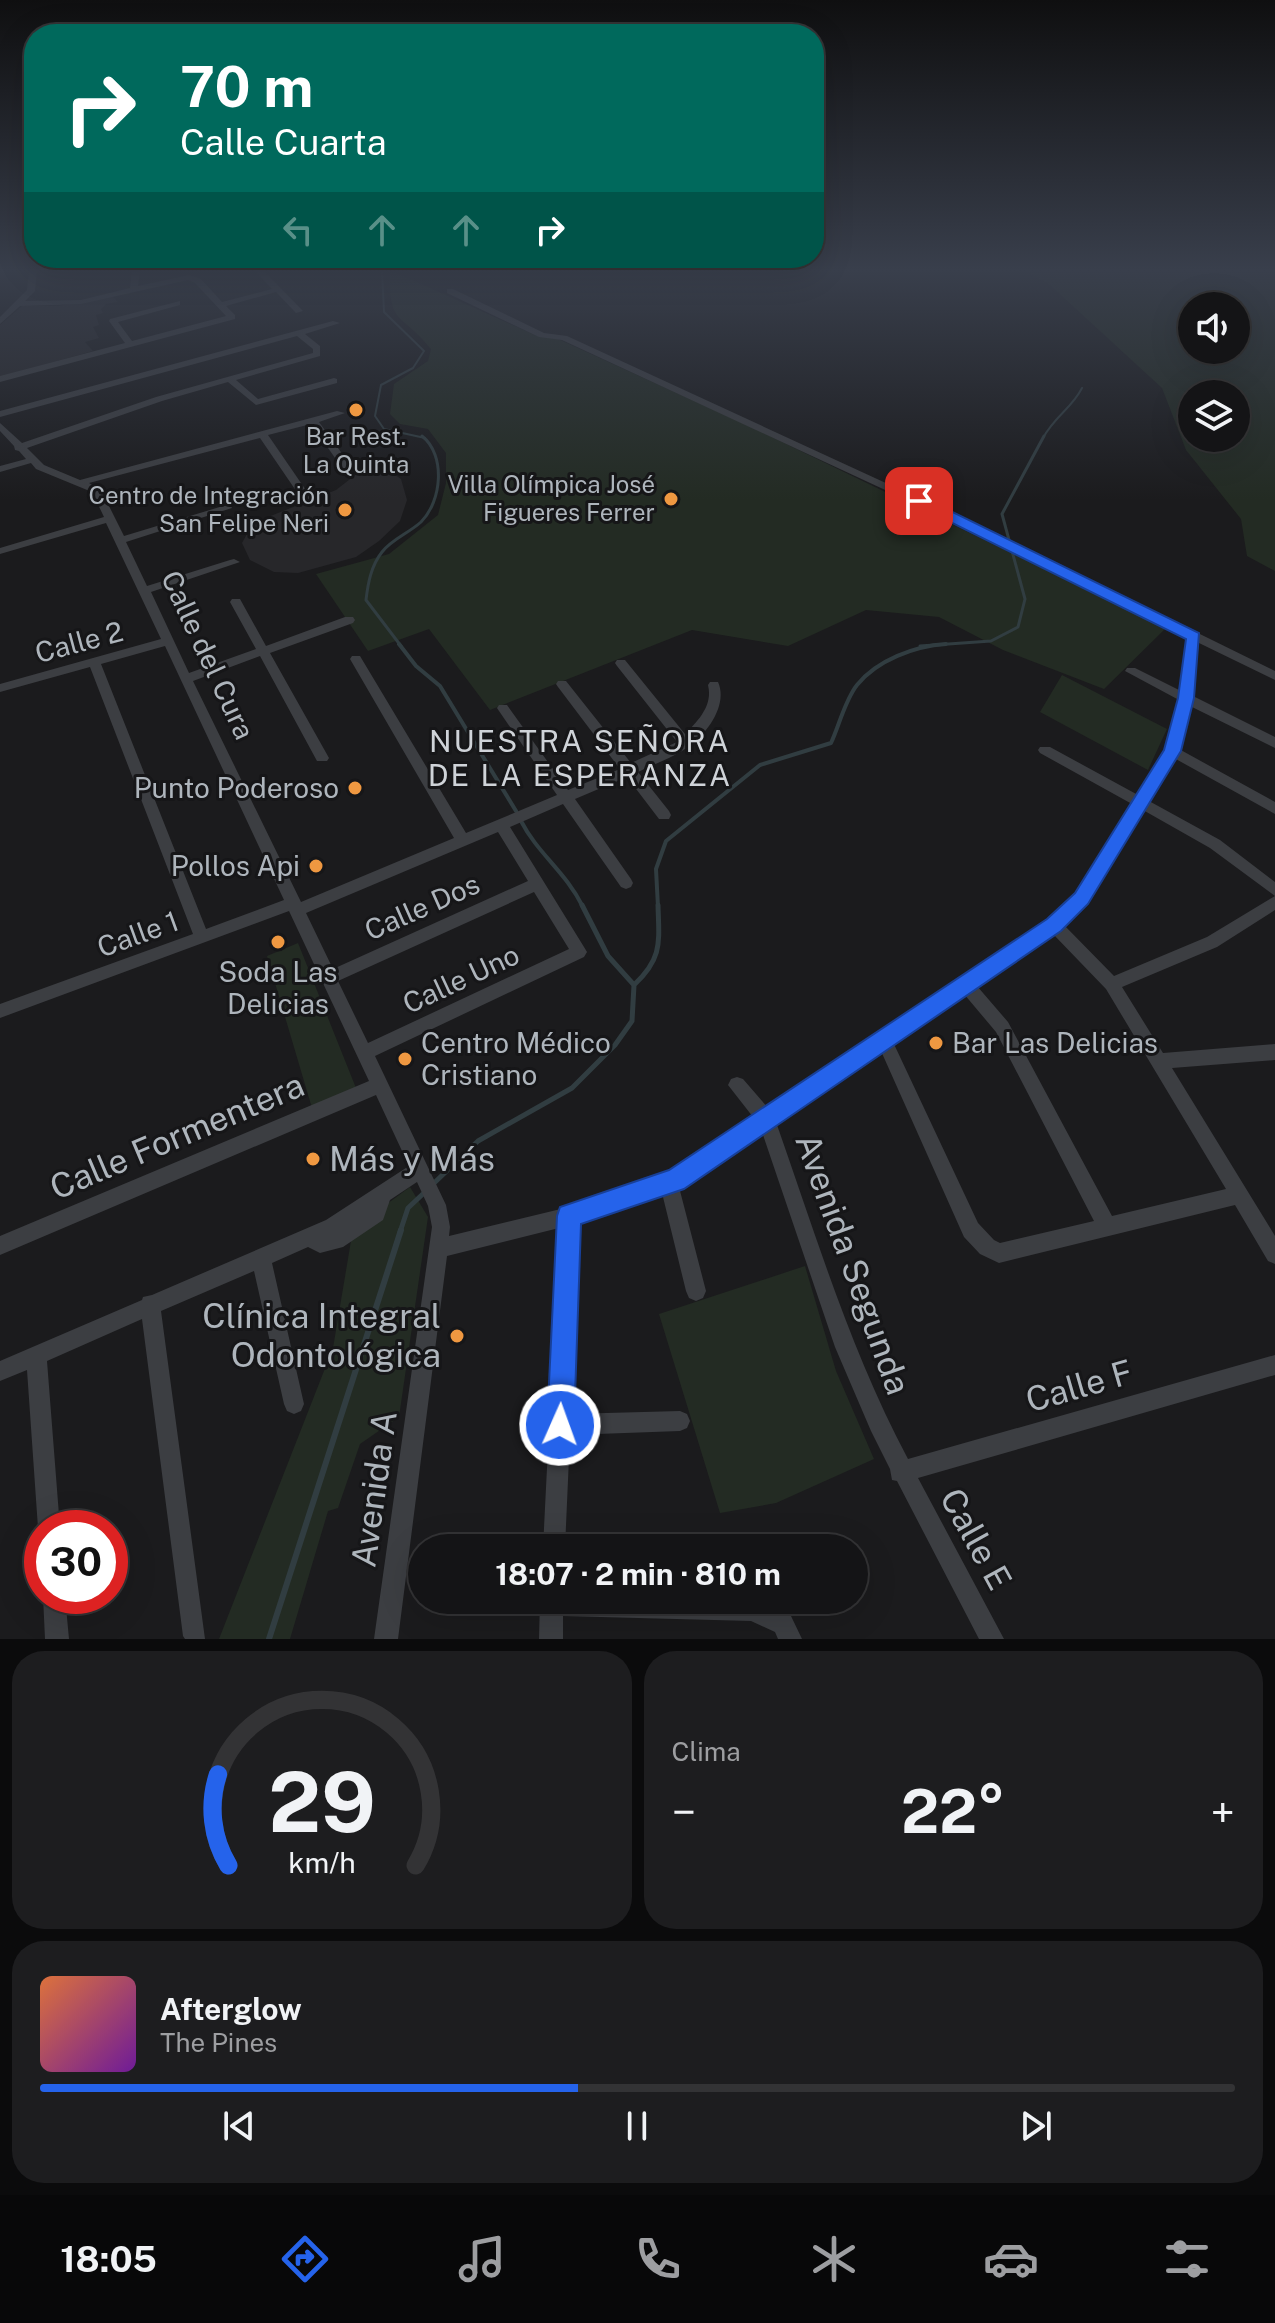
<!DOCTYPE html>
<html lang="es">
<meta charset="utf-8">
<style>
:root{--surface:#141416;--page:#1d1d1f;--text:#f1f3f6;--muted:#9d9ea1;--line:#333335;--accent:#2563eb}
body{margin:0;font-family:"Public Sans",sans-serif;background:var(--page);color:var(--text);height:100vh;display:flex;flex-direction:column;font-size:30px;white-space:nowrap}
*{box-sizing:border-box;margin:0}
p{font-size:26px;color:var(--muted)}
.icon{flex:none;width:44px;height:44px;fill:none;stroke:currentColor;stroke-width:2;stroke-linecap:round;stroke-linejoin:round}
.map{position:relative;height:1639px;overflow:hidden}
.drawer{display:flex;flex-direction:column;gap:12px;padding:12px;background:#0b0b0c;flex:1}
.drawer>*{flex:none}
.top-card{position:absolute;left:24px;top:24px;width:800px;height:244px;border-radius:32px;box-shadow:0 8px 32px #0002,0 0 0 2px var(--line);background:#00695c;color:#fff;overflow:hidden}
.controls{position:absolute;left:1178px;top:292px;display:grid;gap:16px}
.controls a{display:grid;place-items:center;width:72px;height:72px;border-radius:50%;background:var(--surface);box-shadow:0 8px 32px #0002,0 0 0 2px var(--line);font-size:40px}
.speed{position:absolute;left:24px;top:1510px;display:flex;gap:16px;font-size:40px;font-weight:700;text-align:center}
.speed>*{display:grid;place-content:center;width:104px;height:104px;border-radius:50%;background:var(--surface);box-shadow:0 8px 32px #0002,0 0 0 2px var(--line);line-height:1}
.speed .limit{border:12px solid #d22;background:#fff;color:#111}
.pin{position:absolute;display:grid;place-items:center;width:68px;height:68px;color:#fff;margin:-34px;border-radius:16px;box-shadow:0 4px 12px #0006}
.me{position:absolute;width:88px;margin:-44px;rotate:2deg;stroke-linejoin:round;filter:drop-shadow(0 0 6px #0008)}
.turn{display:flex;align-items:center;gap:28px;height:168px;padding:0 24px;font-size:36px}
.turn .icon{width:104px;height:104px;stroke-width:2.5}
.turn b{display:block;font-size:56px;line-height:68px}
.lanes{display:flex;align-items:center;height:76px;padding:0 24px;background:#0003;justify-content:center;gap:40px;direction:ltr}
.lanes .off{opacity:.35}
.big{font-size:60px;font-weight:700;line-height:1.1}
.drawer .widget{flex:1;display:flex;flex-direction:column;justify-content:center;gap:12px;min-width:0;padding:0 28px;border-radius:32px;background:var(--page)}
.drawer .dial{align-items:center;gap:0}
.dial svg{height:208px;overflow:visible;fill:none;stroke:var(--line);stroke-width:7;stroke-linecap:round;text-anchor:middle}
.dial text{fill:var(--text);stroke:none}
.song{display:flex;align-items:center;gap:24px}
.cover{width:96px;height:96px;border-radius:12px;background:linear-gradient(135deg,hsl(20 70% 55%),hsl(280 70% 35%))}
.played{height:8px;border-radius:4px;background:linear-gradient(90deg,var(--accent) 45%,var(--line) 45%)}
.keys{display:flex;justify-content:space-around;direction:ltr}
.heat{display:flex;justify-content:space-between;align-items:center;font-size:44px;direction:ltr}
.drawer .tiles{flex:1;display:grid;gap:12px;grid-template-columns:1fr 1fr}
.widget:last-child{grid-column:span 2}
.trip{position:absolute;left:408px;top:1534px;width:460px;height:80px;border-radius:40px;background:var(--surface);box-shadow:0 8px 32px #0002,0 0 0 2px var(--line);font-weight:700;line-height:80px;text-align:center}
.tab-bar{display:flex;height:128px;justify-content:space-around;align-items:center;background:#080809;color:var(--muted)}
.tab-bar .icon{width:56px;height:56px}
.tab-bar .on{color:var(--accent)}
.tab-bar b{font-size:36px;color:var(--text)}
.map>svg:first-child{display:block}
.built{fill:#27272a}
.green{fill:#232b23;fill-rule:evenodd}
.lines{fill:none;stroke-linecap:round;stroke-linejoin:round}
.stream-far4{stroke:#313d41;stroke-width:2}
.stream-far3{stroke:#313d41;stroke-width:3}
.stream-far2{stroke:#313d41;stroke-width:4}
.stream-far1{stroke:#313d41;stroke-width:5}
.stream{stroke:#313d41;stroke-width:6}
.minor{fill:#3c3e42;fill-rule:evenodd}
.route{fill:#2563eb;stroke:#184099;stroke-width:2}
.poi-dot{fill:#ef9841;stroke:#161618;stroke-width:3}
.labels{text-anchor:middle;stroke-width:6;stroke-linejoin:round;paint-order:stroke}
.far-poi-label{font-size:24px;fill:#aeb5bc;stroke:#161618;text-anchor:end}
.street-label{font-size:28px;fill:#aeb5bc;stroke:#161618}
.poi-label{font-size:28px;fill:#aeb5bc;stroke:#161618;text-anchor:end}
.neighbourhood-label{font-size:30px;letter-spacing:2px;fill:#cfd3d8;stroke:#161618}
.near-street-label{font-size:34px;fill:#aeb5bc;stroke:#161618}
.near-poi-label{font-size:34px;fill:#aeb5bc;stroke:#161618;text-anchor:start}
</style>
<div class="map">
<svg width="1275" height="1639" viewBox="0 0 1275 1639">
<rect width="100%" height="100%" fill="#1b1b1d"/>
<path class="built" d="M112,296L118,302L106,304L101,309L103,313L96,315L99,325L93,327L99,338L85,342L93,351L0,377V325L22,306H58Z
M367,466L388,470L401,479L407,500L400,521L379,541L356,557L298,573L274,572L250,560L242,543L253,523L336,490Z"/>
<path class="green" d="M390,270L537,336L558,339L747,425L1166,628L1104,689L1003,650L939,617L866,610L788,646L692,630L490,710L429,629L368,651L316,574L389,554L438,515L446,483V453L428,429L400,424L390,414L394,384L428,361L431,349C401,311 388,327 390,270Z
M1025,270H1275V571L1247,556L1241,519L1186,450L1162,388L1050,285ZM1236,306V350H1192V306ZM1192,394H1236V438H1192Z
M1062,675L1167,729L1148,770L1040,712Z
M298,943L356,1088L312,1108L267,956Z
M410,1187L428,1217L399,1417L360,1444L338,1508L328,1511L290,1639H219L333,1348L353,1229Z
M805,1266L836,1371L874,1459L776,1503L720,1513L659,1314Z"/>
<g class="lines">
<path class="stream-far4" d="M382,270L384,312L424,351L413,368L381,385L375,416L384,429L425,438
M1043,438C1055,416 1072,408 1082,388"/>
<path class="stream-far3" d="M401,646L366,600C368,583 371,566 382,552C392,539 409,533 421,522C442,501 446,455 422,436
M920,646L991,641L1018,627L1025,599L1002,514L1044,436"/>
<path class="stream-far2" d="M399,644L416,666L440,686L516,811
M521,821C538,854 565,871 583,907
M658,907L656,869L666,841L760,765L831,743C839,726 845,700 857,685C877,660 915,646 946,644"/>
<path class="stream-far1" d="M582,905L608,956L634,985
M634,985C663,958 659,942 658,905
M432,1185L478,1141L572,1088L615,1045L632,1021L634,985
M400,1232L408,1208L426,1191"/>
<path class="stream" d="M269,1639L401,1230"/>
<path class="minor" d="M29,270H37L35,291L25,301L81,300L130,288L132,270H140L138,286L189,275L201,279L222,302L272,289L254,270H263L303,311L296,313L276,292L226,306L235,315V319L0,382V376L125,343L109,321L110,319L180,301V305L118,322L132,341L226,316L195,283L188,280L81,304L20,306L0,324V317L27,290Z
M447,289H453L544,333L567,336L1003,537L1275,671V680L1199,643L1193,696L1275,737V748L1190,706L1179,749L1275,802V814L1174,758L1149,801L1220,840L1275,882V910L1217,947L1122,987L1163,1053L1275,1044V1060L1172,1068L1275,1236V1264L1268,1261L1235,1205L999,1263L980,1254L964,1237L881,1051L776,1122C816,1236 851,1352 908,1459L1275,1355V1375L918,1478L1004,1639H979L897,1481L892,1480L890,1469L871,1431L835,1347L762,1132L679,1187L706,1291L703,1298L696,1301L689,1298L686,1291L662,1193L578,1222L570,1414L680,1411L687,1414L690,1421L687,1428L680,1431L570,1435L565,1548H543L559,1228L447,1256L398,1639H374L432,1227L428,1206L417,1182L390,1200L383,1220L343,1247L320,1253L308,1247L272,1263L304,1404L301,1411L294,1414L287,1411L284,1404L254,1271L161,1311L205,1639H185L183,1636L142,1319L47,1361L60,1528H42V1536L38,1528L27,1370L0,1381V1361L142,1300L143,1297L152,1295L326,1220L409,1166L376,1095L0,1255V1236L369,1081L289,911L0,1018V1004L193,934L90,667L0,692V684L161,639L106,523L0,554V548L104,517L92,492L36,469L31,463L0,472V466L26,459L19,451L15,450L14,446L0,431V423L22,443L156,397L313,353V349L297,336L0,417V411L333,321L340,323L305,334L320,346V356L236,380L258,399L334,378L337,379V383L256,405L228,382L162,401L27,448L44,465L80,480L337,411L345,413L319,422L354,470L353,472H345L311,424L268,435L312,499L311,501H303L260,438L89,483L101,490L124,536L223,506H231L232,508L126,542L147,586L230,560L234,559L240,562L151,592L189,673L256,649L230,602L232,599H240L266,646L345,617H353L355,620L353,623L270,653L329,758L327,761H317L260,656L193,681L301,902L454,838L350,659L352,656H360L466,833L557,795L499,711L497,708L499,705H507L568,790L620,769L558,687L556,684L558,681H566L631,763L677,742L617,666L615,663L617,660H625L685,734C699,720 713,705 708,685L710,682H718C728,704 708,733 689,746C675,757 654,764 638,772L669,811L671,815L669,819H659L627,777L575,799L631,879L633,883L631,887L626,889L621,887L563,804L510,827L584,947L587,952L584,957L375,1056L446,1205L450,1227L449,1236L569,1207L670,1173L753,1117L728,1085L731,1079L737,1077L743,1079L768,1108L956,982L958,977L966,976L1049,920L1076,895L1132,804L1040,753L1038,750L1040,747H1050L1138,795L1166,750L1179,700L1125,671L1127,668H1135L1181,691L1188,638L995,541L562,340L539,337L447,293ZM165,646L284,900L206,929L101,664ZM1143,810L1210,848L1275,896L1207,937L1114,976L1064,925L1086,903ZM498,832L528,881L333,969L306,913ZM534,892L569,949L368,1043L338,981ZM1053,934L1106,989L1226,1189L1112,1216L1008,1022L977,986ZM964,994L996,1032L1094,1221L1000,1243L994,1240L978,1223L893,1042Z
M43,1596H65L69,1639H45Z
M540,1600H758L791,1616L802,1639H778L775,1632L751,1621L563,1616V1639H539Z"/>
</g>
<linearGradient id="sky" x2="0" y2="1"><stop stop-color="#0f0f10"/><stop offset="0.54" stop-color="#393f4c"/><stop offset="1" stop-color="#393f4c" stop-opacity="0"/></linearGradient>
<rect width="1275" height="500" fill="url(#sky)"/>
<path class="route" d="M914,498H924L1199,633L1194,698L1181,751L1088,904L1061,931L684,1189L581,1224L574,1425L570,1435L560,1439L551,1435L547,1425L557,1216L560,1207L669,1170L1047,919L1075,893L1164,750L1178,698L1186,639L914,504Z"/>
<g class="poi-dot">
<circle cx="356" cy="410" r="8"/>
<circle cx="671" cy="499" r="8"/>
<circle cx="345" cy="510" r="8"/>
<circle cx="355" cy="788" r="8"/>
<circle cx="316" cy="866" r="8"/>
<circle cx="278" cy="942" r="8"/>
<circle cx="936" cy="1043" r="8"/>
<circle cx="405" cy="1059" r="8"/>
<circle cx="313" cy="1159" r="8"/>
<circle cx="457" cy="1336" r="8"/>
</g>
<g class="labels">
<g class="far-poi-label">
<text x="356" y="445" text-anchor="middle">Bar Rest.<tspan x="356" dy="28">La Quinta</tspan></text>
<text x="655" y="493">Villa Olímpica José<tspan x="655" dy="28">Figueres Ferrer</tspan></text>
<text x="329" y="504">Centro de Integración<tspan x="329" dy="28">San Felipe Neri</tspan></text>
</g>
<g class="street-label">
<text transform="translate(79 642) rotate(-15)" y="10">Calle 2</text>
<text transform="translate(208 655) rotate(65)" y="10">Calle del Cura</text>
<text transform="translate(422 907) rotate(-24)" y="10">Calle Dos</text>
<text transform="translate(138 934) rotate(-20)" y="10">Calle 1</text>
<text transform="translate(461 979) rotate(-25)" y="10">Calle Uno</text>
</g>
<g class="poi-label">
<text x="339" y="798">Punto Poderoso</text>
<text x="300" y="876">Pollos Api</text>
<text x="278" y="982" text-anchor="middle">Soda Las<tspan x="278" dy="32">Delicias</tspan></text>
<text x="421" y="1053" text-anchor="start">Centro Médico<tspan x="421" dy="32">Cristiano</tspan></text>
<text x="952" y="1053" text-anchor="start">Bar Las Delicias</text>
</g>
<g class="neighbourhood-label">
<text x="580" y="752">NUESTRA SEÑORA<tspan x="580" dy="34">DE LA ESPERANZA</tspan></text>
</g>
<g class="near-street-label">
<text transform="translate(177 1136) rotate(-23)" y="12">Calle Formentera</text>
<text transform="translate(853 1264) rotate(70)" y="12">Avenida Segunda</text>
<text transform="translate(1079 1386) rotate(-16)" y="12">Calle F</text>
<text transform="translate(374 1489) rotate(-82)" y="12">Avenida A</text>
<text transform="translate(976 1539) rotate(61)" y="12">Calle E</text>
</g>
<g class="near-poi-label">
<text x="329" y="1171">Más y Más</text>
<text x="441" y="1328" text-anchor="end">Clínica Integral<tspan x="441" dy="39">Odontológica</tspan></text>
</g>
</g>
</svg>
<div class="controls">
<a><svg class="icon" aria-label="sound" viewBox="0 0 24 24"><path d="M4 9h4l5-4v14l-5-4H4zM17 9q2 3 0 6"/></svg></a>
<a><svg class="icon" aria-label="layers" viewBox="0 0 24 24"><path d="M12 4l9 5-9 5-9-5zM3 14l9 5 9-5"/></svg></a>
</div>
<div class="speed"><div class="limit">30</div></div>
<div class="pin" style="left:919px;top:501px;background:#d93025"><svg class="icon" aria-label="arrive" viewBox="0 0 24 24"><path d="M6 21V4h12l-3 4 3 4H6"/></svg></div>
<svg class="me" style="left:560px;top:1425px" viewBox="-20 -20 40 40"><circle r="17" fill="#2563eb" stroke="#fff" stroke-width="3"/><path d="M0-11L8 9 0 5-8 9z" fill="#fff"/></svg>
<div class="trip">18:07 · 2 min · 810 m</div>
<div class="top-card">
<div class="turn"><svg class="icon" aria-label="right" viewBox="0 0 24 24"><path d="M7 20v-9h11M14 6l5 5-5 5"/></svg><div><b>70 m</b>Calle Cuarta</div></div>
<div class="lanes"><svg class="icon off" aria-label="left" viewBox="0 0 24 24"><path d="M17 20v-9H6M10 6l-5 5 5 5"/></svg><svg class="icon off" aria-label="ahead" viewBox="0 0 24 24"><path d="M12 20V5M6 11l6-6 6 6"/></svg><svg class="icon off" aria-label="ahead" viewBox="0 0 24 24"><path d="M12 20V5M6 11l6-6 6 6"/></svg><svg class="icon" aria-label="right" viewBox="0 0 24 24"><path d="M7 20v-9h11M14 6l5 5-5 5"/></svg></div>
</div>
</div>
<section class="drawer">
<div class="tiles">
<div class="widget dial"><svg viewBox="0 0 100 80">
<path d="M14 69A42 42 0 1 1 86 69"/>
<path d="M14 69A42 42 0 0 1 10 34" stroke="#2563eb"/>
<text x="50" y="56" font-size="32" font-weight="700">29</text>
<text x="50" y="72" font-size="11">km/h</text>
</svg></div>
<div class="widget"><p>Clima</p>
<div class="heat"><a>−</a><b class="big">22°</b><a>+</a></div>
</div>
<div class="widget">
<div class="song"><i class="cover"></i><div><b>Afterglow</b><p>The Pines</p></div></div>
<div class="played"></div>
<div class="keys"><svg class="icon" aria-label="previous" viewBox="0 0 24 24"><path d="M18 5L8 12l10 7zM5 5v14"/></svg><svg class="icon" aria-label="pause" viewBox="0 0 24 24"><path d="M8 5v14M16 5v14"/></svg><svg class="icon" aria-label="next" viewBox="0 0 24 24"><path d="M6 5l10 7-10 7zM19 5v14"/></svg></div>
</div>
</div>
</section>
<nav class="tab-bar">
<b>18:05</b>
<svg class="icon on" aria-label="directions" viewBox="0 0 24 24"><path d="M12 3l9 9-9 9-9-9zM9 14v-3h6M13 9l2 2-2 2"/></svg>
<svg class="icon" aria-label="music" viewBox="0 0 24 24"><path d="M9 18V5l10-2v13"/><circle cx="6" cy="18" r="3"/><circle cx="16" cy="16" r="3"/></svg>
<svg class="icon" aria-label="phone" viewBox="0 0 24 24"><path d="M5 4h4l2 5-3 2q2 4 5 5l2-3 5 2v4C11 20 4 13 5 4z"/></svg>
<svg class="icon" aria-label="climate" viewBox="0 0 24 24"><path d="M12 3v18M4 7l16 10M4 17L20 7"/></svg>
<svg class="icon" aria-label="car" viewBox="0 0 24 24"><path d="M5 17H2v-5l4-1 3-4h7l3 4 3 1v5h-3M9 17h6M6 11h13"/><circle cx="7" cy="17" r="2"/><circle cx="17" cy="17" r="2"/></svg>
<svg class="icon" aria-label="filters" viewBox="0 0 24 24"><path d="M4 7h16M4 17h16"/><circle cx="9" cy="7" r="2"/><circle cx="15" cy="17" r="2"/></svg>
</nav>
